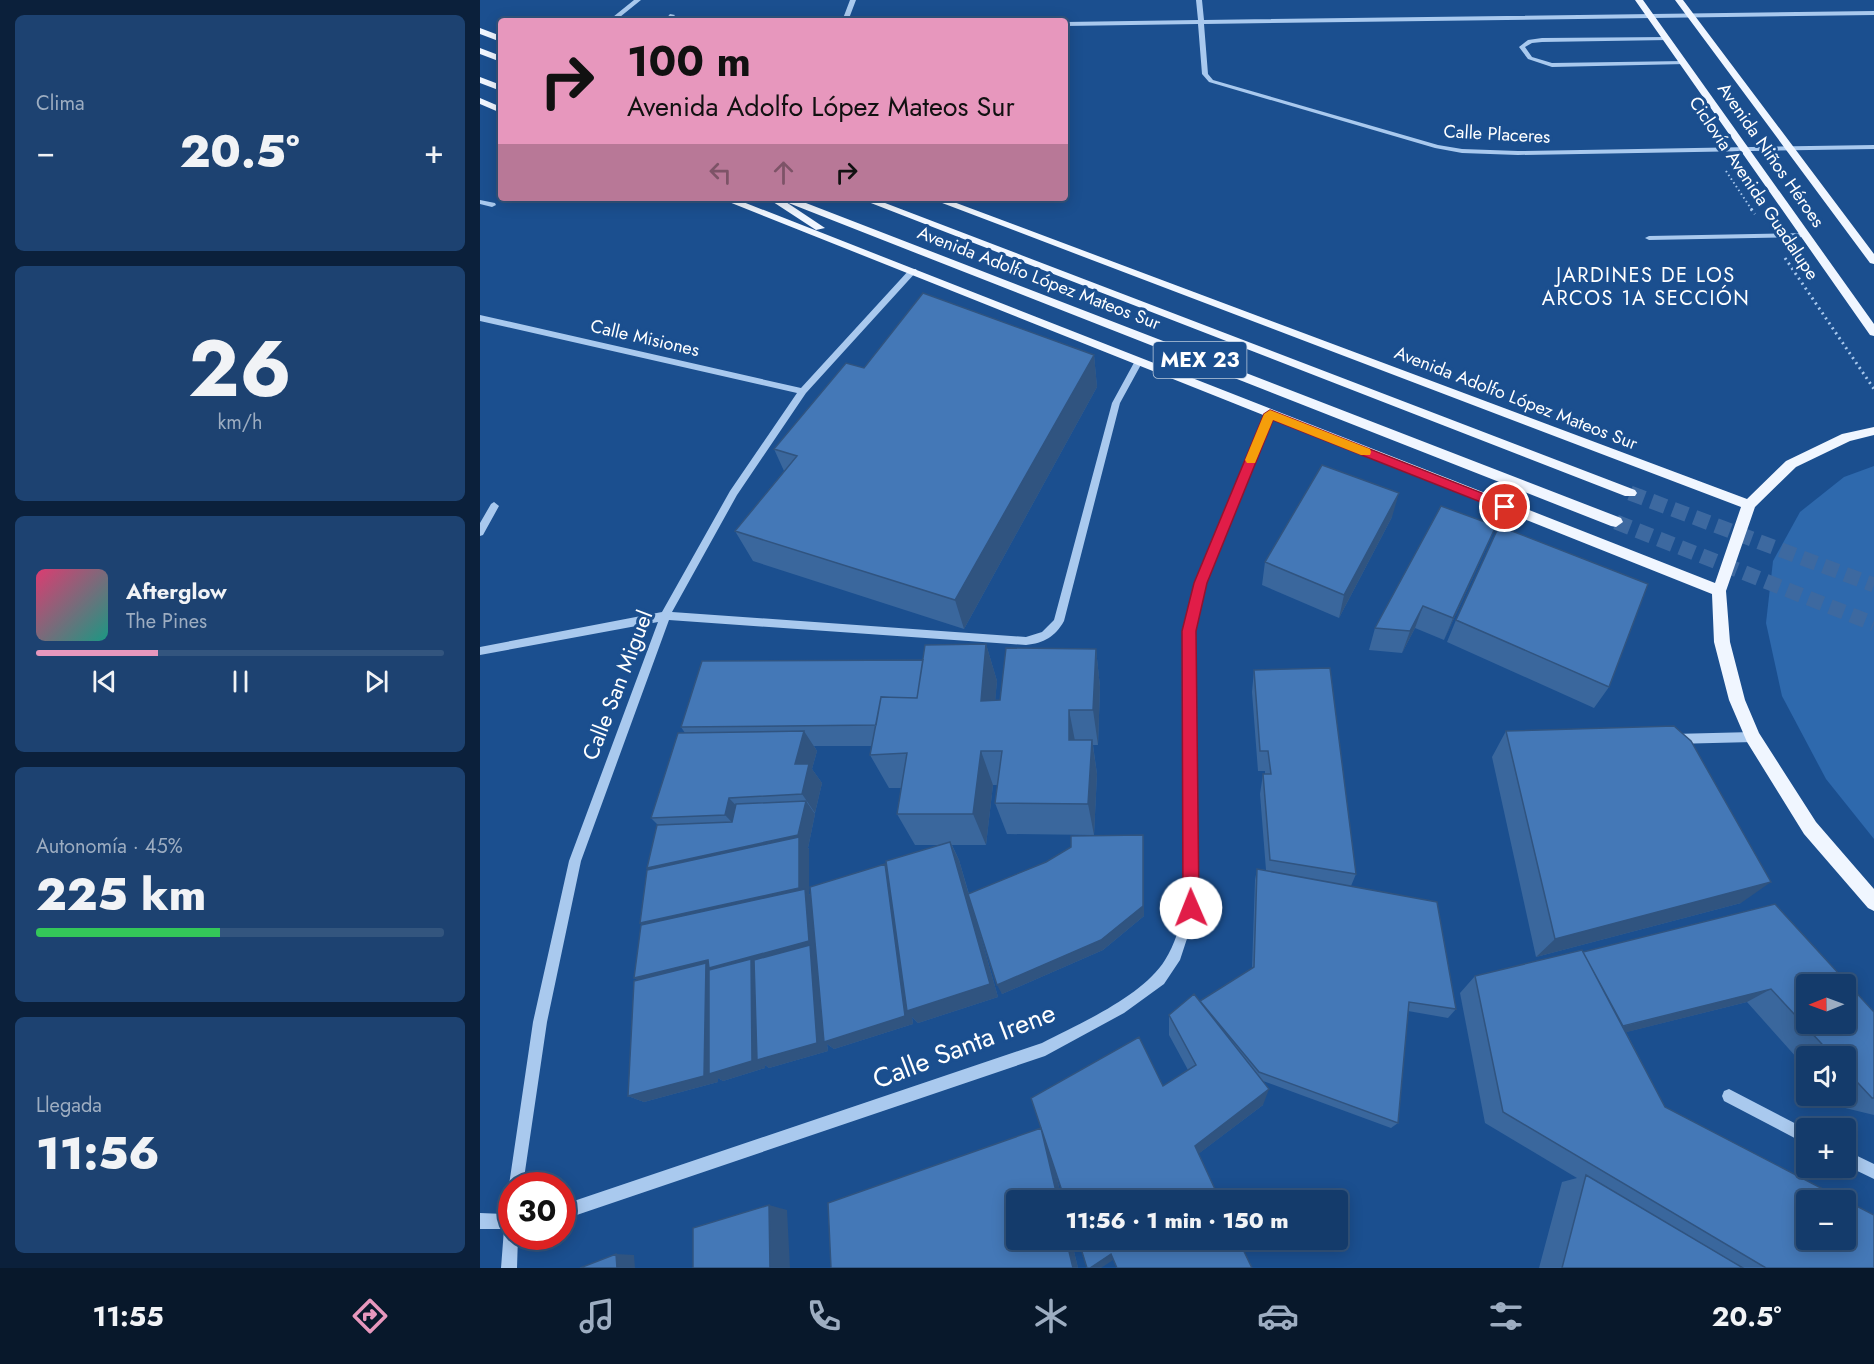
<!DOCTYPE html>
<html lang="es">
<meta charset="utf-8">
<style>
:root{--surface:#143b6b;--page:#1d4271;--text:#f1f3f6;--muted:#9dadc1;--line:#33557e;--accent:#e797bd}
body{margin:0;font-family:Jost,sans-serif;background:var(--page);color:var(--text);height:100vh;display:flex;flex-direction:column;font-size:22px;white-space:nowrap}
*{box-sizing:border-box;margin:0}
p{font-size:20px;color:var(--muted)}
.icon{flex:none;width:33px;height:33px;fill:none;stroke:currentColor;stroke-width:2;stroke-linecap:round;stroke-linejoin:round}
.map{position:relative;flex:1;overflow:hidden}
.panel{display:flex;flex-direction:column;gap:15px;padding:15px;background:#0b203b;width:480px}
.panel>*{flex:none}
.guide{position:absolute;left:18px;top:18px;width:570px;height:183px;border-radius:6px;box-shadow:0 3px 15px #0003,0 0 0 2px var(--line);background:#e797bd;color:#111;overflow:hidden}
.needle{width:39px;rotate:269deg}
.fabs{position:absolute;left:1316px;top:974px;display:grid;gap:12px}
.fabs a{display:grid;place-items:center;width:60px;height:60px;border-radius:6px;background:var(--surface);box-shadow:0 3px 15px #0003,0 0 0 2px var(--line);font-size:30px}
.speed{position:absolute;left:18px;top:1172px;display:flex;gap:12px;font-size:30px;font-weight:700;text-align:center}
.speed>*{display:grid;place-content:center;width:78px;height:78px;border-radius:50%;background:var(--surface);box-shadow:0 3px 15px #0003,0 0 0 2px var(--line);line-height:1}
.speed .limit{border:9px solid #d22;background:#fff;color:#111}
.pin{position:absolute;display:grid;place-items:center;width:51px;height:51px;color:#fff;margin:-26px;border:3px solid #fff;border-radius:50%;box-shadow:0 2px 6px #0007}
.me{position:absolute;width:66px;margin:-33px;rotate:359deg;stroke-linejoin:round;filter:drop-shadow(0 0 4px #0008)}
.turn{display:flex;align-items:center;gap:21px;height:126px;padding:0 30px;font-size:27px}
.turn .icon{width:78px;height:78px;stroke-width:2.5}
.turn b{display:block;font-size:42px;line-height:51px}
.lanes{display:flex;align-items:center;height:57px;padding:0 30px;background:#0003;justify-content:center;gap:30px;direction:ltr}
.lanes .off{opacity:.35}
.big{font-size:45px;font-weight:800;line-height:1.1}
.panel .tile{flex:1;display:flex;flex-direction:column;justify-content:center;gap:9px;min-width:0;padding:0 21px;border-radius:9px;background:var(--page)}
.panel .dial{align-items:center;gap:0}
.dial b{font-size:78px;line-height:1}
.song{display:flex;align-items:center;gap:18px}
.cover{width:72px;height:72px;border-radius:9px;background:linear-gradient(135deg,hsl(340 70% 55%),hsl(170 70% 35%))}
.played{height:6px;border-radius:3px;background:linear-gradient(90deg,var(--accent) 30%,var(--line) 30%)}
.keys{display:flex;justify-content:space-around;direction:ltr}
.heat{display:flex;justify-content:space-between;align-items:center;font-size:33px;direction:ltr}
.charge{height:9px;border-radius:4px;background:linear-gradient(90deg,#34c759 45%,var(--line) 0)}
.trip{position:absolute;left:526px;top:1190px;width:342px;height:60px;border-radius:6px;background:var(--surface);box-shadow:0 3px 15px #0003,0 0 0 2px var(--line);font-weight:800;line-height:60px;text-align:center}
.menu{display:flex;height:96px;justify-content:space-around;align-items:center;background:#08182b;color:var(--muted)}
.menu .icon{width:42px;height:42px}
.menu .active{color:var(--accent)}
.menu b{font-size:27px;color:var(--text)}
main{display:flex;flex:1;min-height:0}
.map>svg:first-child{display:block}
.green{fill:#2e69ad}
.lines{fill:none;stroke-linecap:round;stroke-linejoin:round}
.major-tunnel{stroke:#3d69a0;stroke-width:15;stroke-dasharray:15 8;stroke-linecap:butt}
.path-far1{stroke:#a9c9ee;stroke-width:2;stroke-dasharray:1.5 3;stroke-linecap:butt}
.path{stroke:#a9c9ee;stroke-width:3;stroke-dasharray:2 4;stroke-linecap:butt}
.minor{fill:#a9c9ee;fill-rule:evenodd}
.major{fill:#f0f6ff;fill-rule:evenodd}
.wall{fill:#3a679d;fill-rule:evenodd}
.shaded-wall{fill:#305480}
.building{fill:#4478b7;stroke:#305480;stroke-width:1.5;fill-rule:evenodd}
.route{fill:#e11d48;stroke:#92132f;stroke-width:1.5}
.slow{fill:#f59e0b}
.labels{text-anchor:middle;stroke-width:6;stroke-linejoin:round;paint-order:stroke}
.far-street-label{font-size:18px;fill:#fff;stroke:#1b4f8f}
.far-neighbourhood-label{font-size:20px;letter-spacing:1.5px;fill:#fff;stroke:#1b4f8f}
.shield{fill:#1b4f8f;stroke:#bbcadd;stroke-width:1.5}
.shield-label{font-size:21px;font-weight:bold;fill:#fff}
.street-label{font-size:22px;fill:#fff;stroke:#1b4f8f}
.near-street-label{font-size:27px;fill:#fff;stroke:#1b4f8f}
</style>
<main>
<section class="panel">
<div class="tile"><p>Clima</p>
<div class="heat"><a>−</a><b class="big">20.5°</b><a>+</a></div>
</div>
<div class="tile dial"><b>26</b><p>km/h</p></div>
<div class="tile">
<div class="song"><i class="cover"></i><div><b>Afterglow</b><p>The Pines</p></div></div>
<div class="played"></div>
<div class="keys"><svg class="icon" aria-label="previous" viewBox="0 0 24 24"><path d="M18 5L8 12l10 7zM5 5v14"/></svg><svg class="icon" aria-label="pause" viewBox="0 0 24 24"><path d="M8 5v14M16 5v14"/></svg><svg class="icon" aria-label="next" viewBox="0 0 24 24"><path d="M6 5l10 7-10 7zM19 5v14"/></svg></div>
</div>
<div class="tile"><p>Autonomía · 45%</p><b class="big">225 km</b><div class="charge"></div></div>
<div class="tile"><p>Llegada</p><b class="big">11:56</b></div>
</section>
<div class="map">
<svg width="1394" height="1268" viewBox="0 0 1394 1268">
<rect width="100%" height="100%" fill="#1b4f8f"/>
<path class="green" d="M1394,466V839L1346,779L1302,696L1286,623L1293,561L1320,512L1364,477Z"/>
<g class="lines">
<path class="major-tunnel" d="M1150,493L1394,585
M1136,522L1394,624"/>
<path class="path-far1" d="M1246,171L1272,210"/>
<path class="path" d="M1271,209L1275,214
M1305,258L1394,389"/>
<path class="minor" d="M154,0H161L135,21H128Z
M370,0H376L368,21H362Z
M716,0H722L724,20L1394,11V15L724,24L728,74L733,80L958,145L982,149L1038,151L1394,145V149L1038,155L982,153L955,148L729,82L722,74L718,24L585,26V22L718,20Z
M190,14L195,15L190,21H184Z
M1187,37L1189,38V40L1062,42L1052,43L1045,47L1052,57L1072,63L1204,61L1206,62V64L1072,67L1048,59L1039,47L1048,40L1062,38Z
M0,200L15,203L16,205L12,207L0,204Z
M1325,233L1329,235L1328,237L1169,240L1165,238L1169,236Z
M430,269H436L437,271L326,393L257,495L192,612L546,637L562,632L574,620L632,403L656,359H662L663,361L640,403L584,621C575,637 564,643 546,645L189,620L101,861L67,1022L43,1185H32L31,1190L29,1185L53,1022L89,861L178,622L0,655V647L182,612L250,491L317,393L0,321V315L321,388Z
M790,411L794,414L726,583L714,631L717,908L700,960L684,984L644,1013L565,1056L82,1220V1205L562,1043C599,1024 663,996 685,960C695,944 700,926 705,908L704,631L716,583L786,414Z
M14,502L19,506L3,535L0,536V523L11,504Z
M1273,732L1277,733L1279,737L1277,741L1273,742L1193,744L1189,743L1187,739L1189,735L1193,734Z
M1249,1089L1326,1129V1144L1244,1101L1242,1096L1244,1091Z
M1365,1150L1394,1164V1179L1365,1165Z
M32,1206V1236H38L37,1268H21L24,1229H0V1213L24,1214L27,1208Z"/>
<path class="major" d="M1155,0H1163L1394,324V336L1390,335Z
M1195,0H1203L1394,254V264L1390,263Z
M0,28L21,36V42L0,34Z
M0,48L21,56V62L0,54Z
M0,77L21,85V91L0,83Z
M0,98L21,107V113L0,104Z
M239,198H253L1235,583L1261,507L449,198H463L1267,499L1306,461L1362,434L1394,427V435L1370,441L1316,467L1275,507L1246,591L1250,642L1265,700L1279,733L1336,822L1394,889V911L1388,908L1324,834L1267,742L1249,700L1234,642L1232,594Z
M287,198H313L1141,518L1143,522L1136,527L1131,526L306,202L345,228L336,230Z
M378,198H392L1155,490L1157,493L1155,496H1145Z"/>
</g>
<path class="wall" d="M614,355L617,387L484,629L273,561L255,531L304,471L294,449L384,368Z
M912,517L859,618L782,585L785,562Z
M1016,526L1006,549L964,640L935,628L922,653L889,650L895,628Z
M976,620L1129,687L1114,708L967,642Z
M506,644L517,681L515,701L520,700L616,649L620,687L618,745H613L617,774L614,835L527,834L515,803L518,785H513L506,845H472L479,860L489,894L663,835L664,847V916L623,950L522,994L492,905L518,997L438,1023L432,1017L433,1024L354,1049L347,1044L348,1051L289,1068L285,1065V1068L243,1081L238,1078V1082L164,1102L148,1096L158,980L154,978L169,869L178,825L171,818L205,733L201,727ZM334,746H392L390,755L409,788H421L417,814L435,845H461L407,867L405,864L331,896L329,894V849L328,848L335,814L334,813H335L342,783L332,769L337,751Z
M774,670L876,874L871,886L976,1009L968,1018L928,1011L918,1123L911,1128L783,1081V1105L718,1154L575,1169L582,1200H537V1239H591L598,1268H351L683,1086L708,1070L689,1035V1015L720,1002L772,968L775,880L777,869L786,870L780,794L783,774H785V771H778L772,692Z
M1026,731L1261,903L1056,957L1012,757Z
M1295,904L1394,1012V1115L1361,1107L1351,1095H1365V1056H1326V1068L1267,1002L1146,1032L1185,1107L1394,1268H1059L1082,1182L1097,1178L1005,1123L980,993L995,976L1103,952Z"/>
<path class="shaded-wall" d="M614,355L617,387L484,629L475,600Z
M919,493L912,517L859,618L864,595Z
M1016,526L1006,549L964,640L973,618Z
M943,606L935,628L922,653L930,631Z
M506,644L517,681L512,737L501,701Z
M616,649L620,687L618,745L613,710Z
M589,710L596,746L589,740Z
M324,731L337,751L332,769L342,783L335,813L322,794L315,764Z
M612,740L617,774L614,835L608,804Z
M501,751L513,785L506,845L493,814Z
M249,798L266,816L262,833L245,815Z
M326,801L335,814L328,848L329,849V894L335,900L405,864L412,875L470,842L479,860L518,997L438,1023L432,1017L433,1024L354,1049L347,1044L348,1051L289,1068L285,1065V1068L243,1081L238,1078V1082L164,1102L148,1096L169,987L154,978L228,960L329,941L175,934L160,923L181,879L167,868Z
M663,835L664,847V916L623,950L522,994L517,985Z
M1291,882L1261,903L1056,957L1075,939Z
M1291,989L1267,1002L1123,1038L1141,1027Z
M789,1089L783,1105L713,1158L715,1146Z
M561,1128L567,1136L582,1200H578Z
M289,1205L307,1210L310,1268H290Z
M586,1239H591L598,1268H593Z
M136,1254L154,1255L155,1268H137Z
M631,1254L636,1258L621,1268H610Z"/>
<path class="building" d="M443,293L614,355L475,600L255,531L317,456L294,449L366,363L384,368Z
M842,465L919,493L864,595L785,562Z
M961,506L1016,526L973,618L943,606L930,631L895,628Z
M1019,526L1168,584L1129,687L976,620Z
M506,644L501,701L520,700L526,648L616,649L613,710H589V740H612L608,804L515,803L522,751H501L493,814H417L427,753L390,755L401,697L437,698L445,645Z
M443,660L437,698L401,697L396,725L201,727L222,661Z
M850,668L876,874L790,860L783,774H791L788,751H780L774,670Z
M1194,726L1211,741L1291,882L1075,939L1026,731Z
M324,731L315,764H329L322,794L249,798L245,815L171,818L198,733Z
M326,801L318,835L167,868L177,825L252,822L256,804Z
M663,835V906L621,940L517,985L488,894L566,862L591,847V836Z
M319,837V888L160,923L167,870Z
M470,842L510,984L427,1011L406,861Z
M405,864L425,1016L344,1042L330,887Z
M777,869L957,902L976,1009L929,1002L918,1123L779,1072L720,1001L774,967Z
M325,889L329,941L229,968L228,960L154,978L161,925Z
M1295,904L1394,1012V1098H1392L1365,1069V1056H1353L1291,989L1143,1026L1103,952ZM1326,984H1365V1023H1326Z
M330,945L337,1043L277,1060L274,960Z
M1102,950L1185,1107L1364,1200H1326V1239H1365V1200L1394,1215V1268H1286L1023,1112L995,976Z
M271,959L272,1061L229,1074V970Z
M226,963L224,1076L148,1096L154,981Z
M714,994L789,1089L715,1146L740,1200H585L551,1098L659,1037L683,1086L716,1065L689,1015Z
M561,1128L578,1200H537V1239H586L593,1268H351L348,1203Z
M1106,1175L1263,1268H1082Z
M289,1205L290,1268H213V1228Z
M598,1239H758L772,1268H637L631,1254L610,1268H607Z
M136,1254L137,1268H100Z"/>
<path class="route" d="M790,410L1030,504L1031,507L1025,511L1021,510L793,420L727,583L716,631L719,908L717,914L711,916L705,914L703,908L702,631L714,583L784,414Z"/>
<path class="slow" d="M790,410L890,449L891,452L890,455H881L793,420L775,463H767L765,460L784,414Z"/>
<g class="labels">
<g class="far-street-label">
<text transform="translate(1017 134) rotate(3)" y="6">Calle Placeres</text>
<text transform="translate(1291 155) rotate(55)" y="6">Avenida Niños Héroes</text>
<text transform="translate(1274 188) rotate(56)" y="6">Ciclovía Avenida Guadalupe</text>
<text transform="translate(559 278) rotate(21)" y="6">Avenida Adolfo López Mateos Sur</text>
<text transform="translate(165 338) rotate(13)" y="6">Calle Misiones</text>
<text transform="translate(1036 398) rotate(21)" y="6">Avenida Adolfo López Mateos Sur</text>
</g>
<g class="far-neighbourhood-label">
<text x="1166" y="282">JARDINES DE LOS<tspan x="1166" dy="23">ARCOS 1A SECCIÓN</tspan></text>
</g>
<rect class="shield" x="673.5" y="342" width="93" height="36" rx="4.5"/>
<g class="shield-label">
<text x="720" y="367">MEX 23</text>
</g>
<g class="street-label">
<text transform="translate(137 685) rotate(-69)" y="8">Calle San Miguel</text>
</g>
<g class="near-street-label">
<text transform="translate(484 1046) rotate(-21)" y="9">Calle Santa Irene</text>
</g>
</g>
</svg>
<div class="fabs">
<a><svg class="needle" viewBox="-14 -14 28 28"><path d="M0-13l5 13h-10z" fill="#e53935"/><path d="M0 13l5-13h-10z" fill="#9dadc1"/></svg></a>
<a><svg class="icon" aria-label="sound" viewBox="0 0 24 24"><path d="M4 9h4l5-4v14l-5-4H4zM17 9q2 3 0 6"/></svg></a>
<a>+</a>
<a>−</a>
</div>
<div class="speed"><div class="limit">30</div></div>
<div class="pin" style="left:1025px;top:507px;background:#d93025"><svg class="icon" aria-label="arrive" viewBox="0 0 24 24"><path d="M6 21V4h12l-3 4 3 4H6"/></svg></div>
<svg class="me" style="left:711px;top:908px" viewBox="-20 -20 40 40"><circle r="19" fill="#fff"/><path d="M0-13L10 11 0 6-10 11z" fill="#e11d48"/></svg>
<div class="trip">11:56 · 1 min · 150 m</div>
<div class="guide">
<div class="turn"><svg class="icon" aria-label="right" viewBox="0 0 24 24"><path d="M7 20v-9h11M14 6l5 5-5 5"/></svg><div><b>100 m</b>Avenida Adolfo López Mateos Sur</div></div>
<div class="lanes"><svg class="icon off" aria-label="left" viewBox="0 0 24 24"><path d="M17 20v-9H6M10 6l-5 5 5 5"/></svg><svg class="icon off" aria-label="ahead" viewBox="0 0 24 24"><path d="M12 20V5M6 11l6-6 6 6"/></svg><svg class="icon" aria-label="right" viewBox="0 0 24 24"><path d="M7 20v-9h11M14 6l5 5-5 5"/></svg></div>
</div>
</div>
</main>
<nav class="menu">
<b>11:55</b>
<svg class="icon active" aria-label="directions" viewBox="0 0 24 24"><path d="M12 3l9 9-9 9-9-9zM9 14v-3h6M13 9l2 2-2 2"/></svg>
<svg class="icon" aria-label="music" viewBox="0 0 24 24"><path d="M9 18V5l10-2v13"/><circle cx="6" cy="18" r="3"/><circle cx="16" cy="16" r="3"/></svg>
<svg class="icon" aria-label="phone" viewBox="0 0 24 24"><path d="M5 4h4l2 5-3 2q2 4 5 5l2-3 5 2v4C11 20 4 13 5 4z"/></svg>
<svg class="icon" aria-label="climate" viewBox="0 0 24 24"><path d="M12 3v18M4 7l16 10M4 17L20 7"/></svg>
<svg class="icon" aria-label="car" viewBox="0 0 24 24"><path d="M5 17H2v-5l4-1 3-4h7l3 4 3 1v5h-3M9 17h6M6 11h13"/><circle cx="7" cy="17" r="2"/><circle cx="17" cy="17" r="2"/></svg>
<svg class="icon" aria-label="filters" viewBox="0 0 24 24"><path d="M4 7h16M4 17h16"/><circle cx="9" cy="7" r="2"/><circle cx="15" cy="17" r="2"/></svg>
<b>20.5°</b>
</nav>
